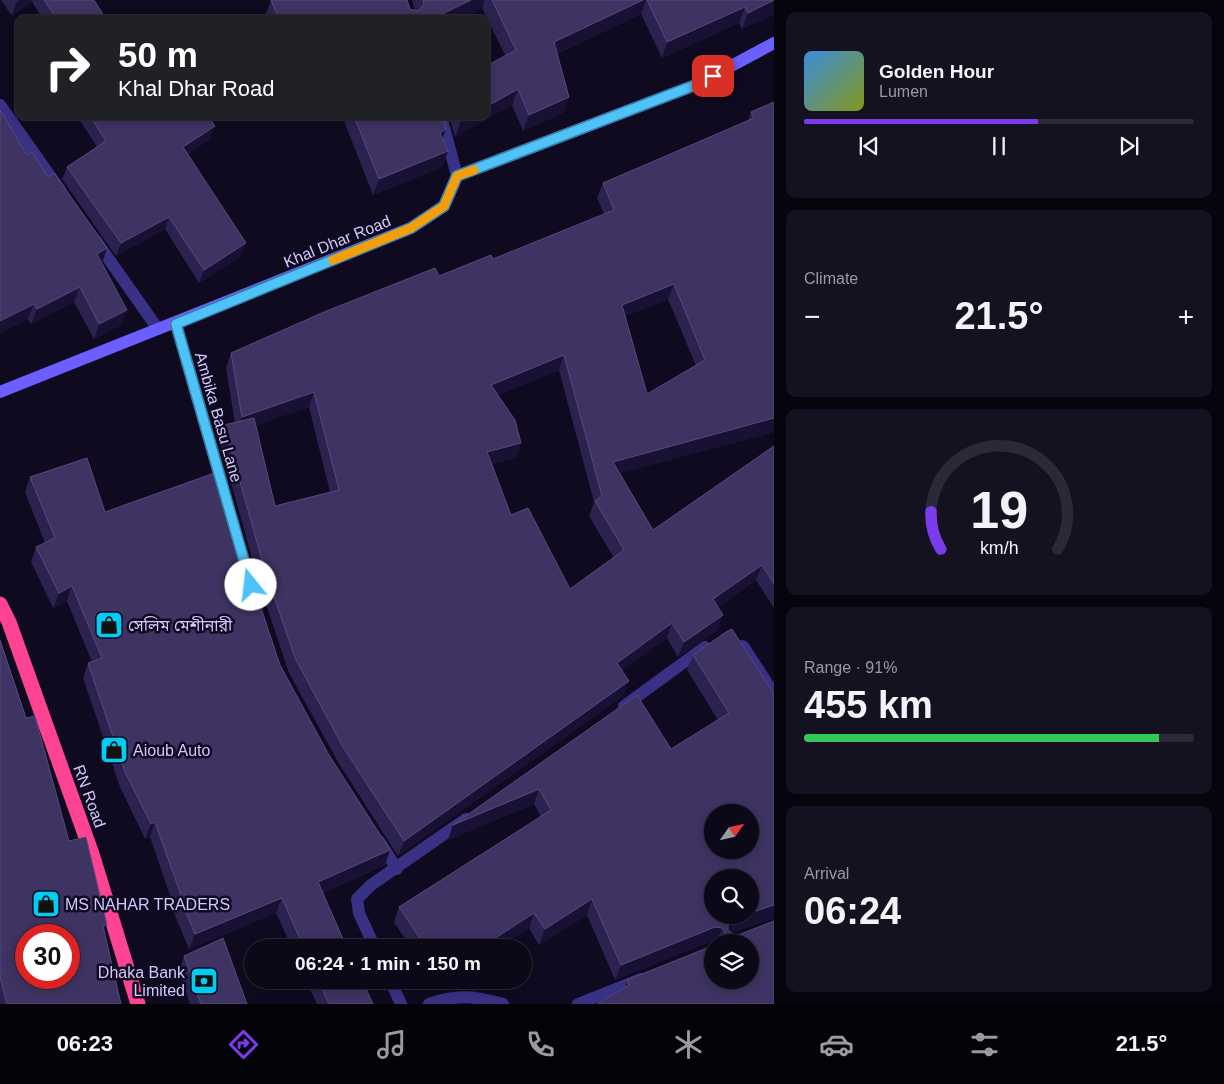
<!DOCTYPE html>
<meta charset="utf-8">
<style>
:root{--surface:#0b0817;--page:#141120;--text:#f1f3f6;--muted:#9a9aa1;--line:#2b2936;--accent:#7c3aed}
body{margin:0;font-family:Arial,"Noto Sans Bengali",sans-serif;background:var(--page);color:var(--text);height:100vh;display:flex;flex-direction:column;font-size:19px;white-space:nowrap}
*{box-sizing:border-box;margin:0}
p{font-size:16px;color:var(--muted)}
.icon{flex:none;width:28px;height:28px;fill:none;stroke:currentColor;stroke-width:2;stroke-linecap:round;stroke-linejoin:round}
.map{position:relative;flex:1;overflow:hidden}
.details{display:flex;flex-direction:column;gap:12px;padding:12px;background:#06040d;width:450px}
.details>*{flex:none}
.guide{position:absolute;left:15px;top:15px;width:475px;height:105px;border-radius:10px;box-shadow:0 2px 12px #0003,0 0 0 1px var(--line);background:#202124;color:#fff;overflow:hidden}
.needle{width:32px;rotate:56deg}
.tools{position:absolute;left:704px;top:804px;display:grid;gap:10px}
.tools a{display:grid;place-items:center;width:55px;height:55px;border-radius:50%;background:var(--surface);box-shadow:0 2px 12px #0003,0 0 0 1px var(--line);font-size:25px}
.speed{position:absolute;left:15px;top:924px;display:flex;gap:10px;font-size:25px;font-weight:700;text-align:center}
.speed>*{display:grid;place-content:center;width:65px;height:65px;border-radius:50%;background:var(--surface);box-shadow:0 2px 12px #0003,0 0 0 1px var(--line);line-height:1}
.speed .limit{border:8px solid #d22;background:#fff;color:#111}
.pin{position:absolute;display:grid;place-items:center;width:42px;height:42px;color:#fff;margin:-21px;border-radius:10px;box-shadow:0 2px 8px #0006}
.me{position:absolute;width:55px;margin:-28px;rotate:344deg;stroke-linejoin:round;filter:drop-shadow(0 0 4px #0008)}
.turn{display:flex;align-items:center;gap:18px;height:105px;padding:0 20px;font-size:22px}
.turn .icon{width:65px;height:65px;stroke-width:2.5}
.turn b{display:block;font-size:35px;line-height:42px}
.big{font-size:38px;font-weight:600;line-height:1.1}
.details .tile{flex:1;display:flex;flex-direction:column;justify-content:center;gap:8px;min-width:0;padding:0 18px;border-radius:10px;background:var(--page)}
.details .dial{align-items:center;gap:0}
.dial svg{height:130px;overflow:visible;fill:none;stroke:var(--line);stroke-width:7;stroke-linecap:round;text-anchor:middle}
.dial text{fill:var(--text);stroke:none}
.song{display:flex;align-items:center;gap:15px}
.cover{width:60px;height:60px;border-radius:8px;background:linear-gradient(135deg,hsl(210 70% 55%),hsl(70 70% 35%))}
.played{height:5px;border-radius:2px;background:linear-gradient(90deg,var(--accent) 60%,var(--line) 60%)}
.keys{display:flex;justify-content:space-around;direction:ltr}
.heat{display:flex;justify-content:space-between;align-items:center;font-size:28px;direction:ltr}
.charge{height:8px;border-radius:4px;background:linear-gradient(90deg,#34c759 91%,var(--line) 0)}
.trip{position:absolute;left:244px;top:939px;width:288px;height:50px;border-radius:25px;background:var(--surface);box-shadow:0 2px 12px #0003,0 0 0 1px var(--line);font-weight:600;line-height:50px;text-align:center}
.menu{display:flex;height:80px;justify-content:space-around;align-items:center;background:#040309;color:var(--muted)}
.menu .icon{width:35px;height:35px}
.menu .on{color:var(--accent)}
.menu b{font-size:22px;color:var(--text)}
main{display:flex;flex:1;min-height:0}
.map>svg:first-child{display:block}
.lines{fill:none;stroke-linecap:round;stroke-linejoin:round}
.street{stroke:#393183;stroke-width:12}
.secondary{stroke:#6c5fff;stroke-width:12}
.highway{stroke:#ff4393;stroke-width:15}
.wall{fill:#2c224f;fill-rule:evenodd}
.shaded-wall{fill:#191134}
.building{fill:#3e3362;stroke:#554b7b;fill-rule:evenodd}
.route-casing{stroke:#337fa1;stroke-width:12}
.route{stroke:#4fc3f7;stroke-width:9}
.slow{stroke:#f59e0b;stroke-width:9}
.labels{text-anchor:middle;stroke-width:5;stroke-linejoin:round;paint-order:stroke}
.street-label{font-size:16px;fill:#d2c8ff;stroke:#0f0a1f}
.poi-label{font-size:16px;fill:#d2c8ff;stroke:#0f0a1f;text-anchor:start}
</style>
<main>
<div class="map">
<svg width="774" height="1004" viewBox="0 0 774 1004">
<rect width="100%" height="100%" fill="#0f0a1f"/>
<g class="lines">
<path class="street" d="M0,105L60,190
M441,116L457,176
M96,241L158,329
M176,324L223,487
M743,646L774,694
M624,706L705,647
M379,841L397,869
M375,948L359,913L357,899L371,885L466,819
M390,980L401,1004
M429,1004C456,994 476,996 503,1004
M578,1004L641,979"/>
<path class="secondary" d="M0,392L411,228L444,206L457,176L698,84L774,43"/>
<path class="highway" d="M0,604L9,622L92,854L138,1004"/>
</g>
<path class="wall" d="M1,0H94L106,19H43L32,2L12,16Z
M271,0L410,9L415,10L412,0H774V14L742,29L739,23L662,58L641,14L557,54L569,97L563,113L523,131L512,105L455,137L449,116H486L505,55L482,8L459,19H266L265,16Z
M774,102V432L620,473L653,530L774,446V608L756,580L718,607V630L678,657L667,638L622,670L623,696L398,856L338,762L289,673L259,583L219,440L224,425L235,423L226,368L231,353L439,276L493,259L604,214L597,198L603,183L748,121L751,112ZM668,299L696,366L647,394L625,316ZM559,370L594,502L589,516L614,558L570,589L511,515L492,464L516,458L521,443L498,395ZM309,407L330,492L275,506L255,425Z
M77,116H208L210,139L188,154L241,256L199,283L165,229L116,256L62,179L67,167L97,147Z
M342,116H443V139L448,151L442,167L373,195Z
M27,155L102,264L121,325L94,339L74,302L31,324L28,319Z
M30,477L105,512L249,572L280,665L329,755L390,850L385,865L323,893L347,948H292L276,913L189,949L173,911L174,907L150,837L145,839L120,787L83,678L88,663L92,662L67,601L53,608L31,562L36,547L45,543L25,492Z
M732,629L774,694V918L731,933L734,935H738L774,921V1004H597L624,988L627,980L712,946V980H750V942H709L615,980L587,915L539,945L529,928L498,948H411L394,922L399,907L541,817L534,804L448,840L453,825L637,695L671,749L718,720L687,670L693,655L726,632ZM712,812H750V850H712ZM712,878H750V915H712Z
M0,640L26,718L69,841L104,932L121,1004H0Z
M184,956L247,1004H190L179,971Z
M306,980H362L373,1004H317Z"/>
<path class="shaded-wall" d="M20,0H33L32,2L12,16L16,3Z
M471,0H485L482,8L459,19H432Z
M643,0H646L641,14L548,58L554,42Z
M774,0V14L742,29L748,13Z
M745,7L739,23L662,58L667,42Z
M518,89L512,105L455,137L461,121L469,116H486V107Z
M569,97L563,113L523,131L529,115Z
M215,126L210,139L178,160L183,147Z
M446,129L440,145V133Z
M448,151L442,167L373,195L379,179Z
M169,217L165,229L116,256L121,243Z
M246,243L241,256L199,283L204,270Z
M107,248L102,264L97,254Z
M674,284L668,299L617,320L622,305Z
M80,287L74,302L31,324L37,309Z
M34,304L28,319L0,334V321Z
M127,310L121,325L94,339L99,324Z
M564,355L559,370L486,400L491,385Z
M314,392L309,407L236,432L242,417Z
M774,418V432L607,477L613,462Z
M521,443L516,458L481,467L487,452Z
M762,565L756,580L708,614L713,599Z
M72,586L67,601L53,608L59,593Z
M723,615L718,630L678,657L684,642Z
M672,623L667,638L612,678L617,663Z
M629,681L623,696L398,856L404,841Z
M539,789L534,804L448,840L453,825Z
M155,822L150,837L145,839L151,824Z
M390,850L385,865L313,897L318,882Z
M282,898L276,913L189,949L195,934Z
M592,899L587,915L539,945L545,929Z
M774,905V918L727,935L728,925L732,920L745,915H750V913Z
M534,913L529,928L498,948H480Z
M107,925L101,941L103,926Z
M715,927L722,928L717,942H709L615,980L621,965Z"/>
<path class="building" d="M44,0H94L106,19H57Z
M271,0H407L410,9L418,11L424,4L423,0H471L432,19H279Z
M492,0H643L554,42L569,97L529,115L518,89L486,107V66L516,50Z
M647,0H774L748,13L745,7L667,42Z
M774,102V418L613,462L653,530L774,446V584L762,565L713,599L723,615L684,642L672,623L617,663L629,681L404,841L343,747L295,658L264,567L224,425L254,418L275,506L339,490L314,392L242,417L231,353L324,312L435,268L439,276L491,255L493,259L614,210L603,183L754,118L751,112ZM674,284L705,360L647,394L622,305ZM564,355L602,496L595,501L624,550L570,589L528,508L511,515L487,452L521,443L515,420L491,385Z
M0,110L27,155L32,152L48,177L54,173L107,248L97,254L127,310L99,324L80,287L37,309L34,304L0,321Z
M90,116H208L215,126L183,147L246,243L204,270L169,217L121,243L67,167L106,141Z
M354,116H443L446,129L440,133L448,151L379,179Z
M459,116H469L461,121Z
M87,458L105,512L220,471L249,572L280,665L329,755L390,850L318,882L347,948H304L282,898L195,934L179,896L181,895L155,822L151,824L125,772L88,663L102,658L72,586L59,593L36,547L55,538L30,477Z
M732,629L774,694V905L750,913V878H712V915H745L732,920L728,925V930L734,935H738L774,921V1004H597L629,985L627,980L712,946V980H750V942H720L724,940L725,932L722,928L715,927L621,965L592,899L545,929L534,913L480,948H435L421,940L399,907L551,810L539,789L453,825L637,695L671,749L729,713L693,655L726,632ZM712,812H750V850H712Z
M0,640L26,718L35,716L69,841L86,837L107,925L103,926L121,1004H7L0,977ZM26,935H69V978H26Z
M223,938L247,1004H201L184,956Z
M318,980H362L373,1004H329Z"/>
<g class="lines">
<defs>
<path id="route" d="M251,585L176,324L411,228L444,206L457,176L698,84L713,76"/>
</defs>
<use href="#route" class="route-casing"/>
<use href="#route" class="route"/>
<path class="slow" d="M333,260L411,228L444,206L457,176L474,170"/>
</g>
<defs>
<symbol id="shop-square" viewBox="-11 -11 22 22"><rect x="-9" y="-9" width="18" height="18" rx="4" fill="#00cdf3" stroke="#0f0a1f"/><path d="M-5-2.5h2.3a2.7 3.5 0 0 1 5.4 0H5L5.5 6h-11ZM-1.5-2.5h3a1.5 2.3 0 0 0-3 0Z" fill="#111"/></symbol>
<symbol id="bank-square" viewBox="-11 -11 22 22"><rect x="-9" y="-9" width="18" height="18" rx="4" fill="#00cdf3" stroke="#0f0a1f"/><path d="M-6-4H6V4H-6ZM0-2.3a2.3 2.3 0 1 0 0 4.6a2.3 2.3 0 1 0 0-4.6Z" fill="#111"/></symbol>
</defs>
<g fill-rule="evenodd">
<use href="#shop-square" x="93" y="609" width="32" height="32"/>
<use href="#shop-square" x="98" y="734" width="32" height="32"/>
<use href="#shop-square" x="30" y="888" width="32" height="32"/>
<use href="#bank-square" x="188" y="965" width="32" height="32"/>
</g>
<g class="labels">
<g class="street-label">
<text transform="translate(337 241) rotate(-22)" y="6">Khal Dhar Road</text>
<text transform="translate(219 417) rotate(74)" y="6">Ambika Basu Lane</text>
<text transform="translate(90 796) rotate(70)" y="6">RN Road</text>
</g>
<g class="poi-label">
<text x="128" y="631">সেলিম মেশীনারী</text>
<text x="133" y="756">Aioub Auto</text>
<text x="65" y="910">MS NAHAR TRADERS</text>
<text x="185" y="978" text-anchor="end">Dhaka Bank<tspan x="185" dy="18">Limited</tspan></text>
</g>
</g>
</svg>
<div class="tools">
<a><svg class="needle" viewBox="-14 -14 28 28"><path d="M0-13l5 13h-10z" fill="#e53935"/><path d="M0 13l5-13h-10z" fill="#9a9aa1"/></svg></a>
<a><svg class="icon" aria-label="search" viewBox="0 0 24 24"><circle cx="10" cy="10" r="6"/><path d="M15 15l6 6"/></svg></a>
<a><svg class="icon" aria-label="layers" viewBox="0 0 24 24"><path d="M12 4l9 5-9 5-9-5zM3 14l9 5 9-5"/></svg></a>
</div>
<div class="speed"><div class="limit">30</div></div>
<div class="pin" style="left:713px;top:76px;background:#d93025"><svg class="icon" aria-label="arrive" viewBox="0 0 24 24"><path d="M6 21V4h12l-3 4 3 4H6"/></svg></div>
<svg class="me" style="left:251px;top:585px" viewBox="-20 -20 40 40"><circle r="19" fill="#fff"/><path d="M0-13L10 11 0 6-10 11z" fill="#4fc3f7"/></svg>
<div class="trip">06:24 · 1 min · 150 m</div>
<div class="guide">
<div class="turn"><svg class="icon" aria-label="right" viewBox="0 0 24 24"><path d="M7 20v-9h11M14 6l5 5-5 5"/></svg><div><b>50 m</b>Khal Dhar Road</div></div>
</div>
</div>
<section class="details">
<div class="tile">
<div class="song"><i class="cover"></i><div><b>Golden Hour</b><p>Lumen</p></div></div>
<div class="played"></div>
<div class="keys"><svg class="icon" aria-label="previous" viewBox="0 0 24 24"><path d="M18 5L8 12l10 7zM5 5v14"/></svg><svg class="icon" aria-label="pause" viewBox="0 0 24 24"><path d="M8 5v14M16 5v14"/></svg><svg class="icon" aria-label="next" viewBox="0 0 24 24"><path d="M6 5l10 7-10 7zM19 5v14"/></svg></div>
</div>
<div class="tile"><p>Climate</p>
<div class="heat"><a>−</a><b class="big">21.5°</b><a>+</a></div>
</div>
<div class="tile dial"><svg viewBox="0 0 100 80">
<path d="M14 69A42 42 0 1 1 86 69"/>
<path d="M14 69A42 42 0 0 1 8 46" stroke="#7c3aed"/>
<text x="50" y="56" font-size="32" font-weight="700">19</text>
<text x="50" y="72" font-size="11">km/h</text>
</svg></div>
<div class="tile"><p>Range · 91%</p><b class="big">455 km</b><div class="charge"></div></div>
<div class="tile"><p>Arrival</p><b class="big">06:24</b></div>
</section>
</main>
<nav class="menu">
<b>06:23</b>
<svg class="icon on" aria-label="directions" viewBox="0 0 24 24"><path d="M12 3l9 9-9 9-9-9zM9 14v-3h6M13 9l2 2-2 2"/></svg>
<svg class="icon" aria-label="music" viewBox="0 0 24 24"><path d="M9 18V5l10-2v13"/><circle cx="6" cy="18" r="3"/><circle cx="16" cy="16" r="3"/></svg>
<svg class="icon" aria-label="phone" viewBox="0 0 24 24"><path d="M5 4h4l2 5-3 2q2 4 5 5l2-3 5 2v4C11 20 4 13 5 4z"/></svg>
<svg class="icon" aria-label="climate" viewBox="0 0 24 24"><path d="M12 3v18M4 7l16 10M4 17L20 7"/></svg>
<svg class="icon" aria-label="car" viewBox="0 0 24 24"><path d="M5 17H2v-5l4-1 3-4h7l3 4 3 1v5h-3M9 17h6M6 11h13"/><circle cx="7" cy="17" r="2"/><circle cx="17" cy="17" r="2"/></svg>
<svg class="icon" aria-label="filters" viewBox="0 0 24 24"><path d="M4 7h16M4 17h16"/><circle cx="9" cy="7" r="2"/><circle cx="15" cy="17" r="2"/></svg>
<b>21.5°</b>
</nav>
